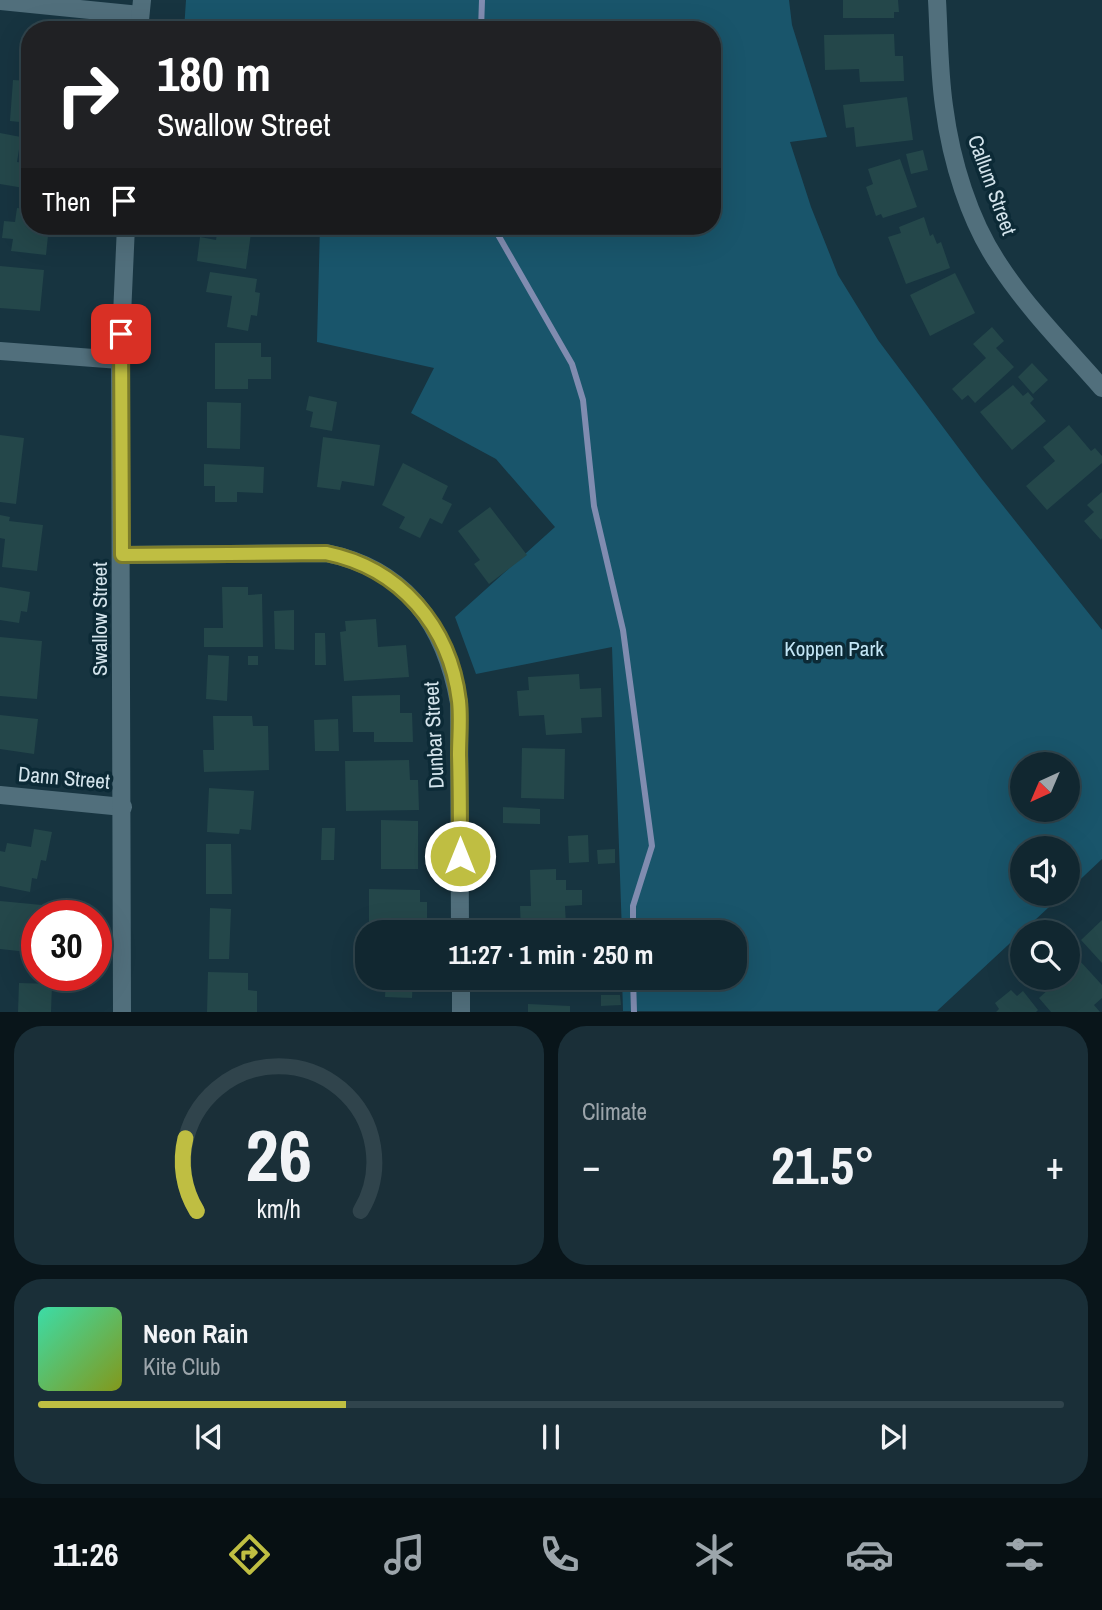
<!DOCTYPE html>
<meta charset="utf-8">
<style>
:root{--surface:#112730;--page:#1a2f38;--text:#f1f3f6;--muted:#9ca5ab;--line:#30444c;--accent:#bfbe42}
body{margin:0;font-family:"Archivo Narrow",sans-serif;background:var(--page);color:var(--text);height:100vh;display:flex;flex-direction:column;font-size:26px;white-space:nowrap}
*{box-sizing:border-box;margin:0}
p{font-size:23px;color:var(--muted)}
.icon{flex:none;width:38px;height:38px;fill:none;stroke:currentColor;stroke-width:2;stroke-linecap:round;stroke-linejoin:round}
.map{position:relative;height:1012px;overflow:hidden}
.side{display:flex;flex-direction:column;gap:14px;padding:14px;background:#09151a;flex:1}
.side>*{flex:none}
.top-card{position:absolute;left:21px;top:21px;width:700px;height:214px;border-radius:28px;box-shadow:0 7px 28px #0002,0 0 0 2px var(--line);background:#202124;color:#fff;overflow:hidden}
.needle{width:46px;rotate:224deg}
.tools{position:absolute;left:1010px;top:752px;display:grid;gap:14px}
.tools a{display:grid;place-items:center;width:70px;height:70px;border-radius:50%;background:var(--surface);box-shadow:0 7px 28px #0002,0 0 0 2px var(--line);font-size:35px}
.speed{position:absolute;left:21px;top:900px;display:flex;gap:14px;font-size:35px;font-weight:700;text-align:center}
.speed>*{display:grid;place-content:center;width:91px;height:91px;border-radius:50%;background:var(--surface);box-shadow:0 7px 28px #0002,0 0 0 2px var(--line);line-height:1}
.speed .limit{border:10px solid #d22;background:#fff;color:#111}
.pin{position:absolute;display:grid;place-items:center;width:60px;height:60px;color:#fff;margin:-30px;border-radius:14px;box-shadow:0 4px 10px #0006}
.me{position:absolute;width:77px;margin:-38px;rotate:0deg;stroke-linejoin:round;filter:drop-shadow(0 0 5px #0008)}
.turn{display:flex;align-items:center;gap:24px;height:147px;padding:0 21px;font-size:32px}
.turn .icon{width:91px;height:91px;stroke-width:2.5}
.turn b{display:block;font-size:49px;line-height:60px}
.then{display:flex;align-items:center;height:66px;padding:0 21px;background:#0003;gap:14px;font-size:26px}
.big{font-size:52px;font-weight:700;line-height:1.1}
.side .card{flex:1;display:flex;flex-direction:column;justify-content:center;gap:10px;min-width:0;padding:0 24px;border-radius:28px;background:var(--page)}
.side .dial{align-items:center;gap:0}
.dial svg{height:182px;overflow:visible;fill:none;stroke:var(--line);stroke-width:7;stroke-linecap:round;text-anchor:middle}
.dial text{fill:var(--text);stroke:none}
.song{display:flex;align-items:center;gap:21px}
.cover{width:84px;height:84px;border-radius:10px;background:linear-gradient(135deg,hsl(160 70% 55%),hsl(70 70% 35%))}
.played{height:7px;border-radius:4px;background:linear-gradient(90deg,var(--accent) 30%,var(--line) 30%)}
.keys{display:flex;justify-content:space-around;direction:ltr}
.heat{display:flex;justify-content:space-between;align-items:center;font-size:38px;direction:ltr}
.side .tiles{flex:1;display:grid;gap:14px;grid-template-columns:1fr 1fr}
.card:last-child{grid-column:span 2}
.trip{position:absolute;left:355px;top:920px;width:392px;height:70px;border-radius:28px;background:var(--surface);box-shadow:0 7px 28px #0002,0 0 0 2px var(--line);font-weight:700;line-height:70px;text-align:center}
.tab-bar{display:flex;height:112px;justify-content:space-around;align-items:center;background:#071013;color:var(--muted)}
.tab-bar .icon{width:49px;height:49px}
.tab-bar .active{color:var(--accent)}
.tab-bar b{font-size:32px;color:var(--text)}
.map>svg:first-child{display:block}
.green{fill:#19556b;fill-rule:evenodd}
.lines{fill:none;stroke-linecap:round;stroke-linejoin:round}
.stream{stroke:#808cb0;stroke-width:6}
.building{fill:#24474a}
.minor{stroke:#516f7c;stroke-width:18}
.tertiary{stroke:#516f7c;stroke-width:18}
.route-casing{stroke:#7c7c2b;stroke-width:18}
.route{stroke:#bfbe42;stroke-width:12}
.labels{text-anchor:middle;stroke-width:7;stroke-linejoin:round;paint-order:stroke}
.street-label{font-size:21px;fill:#d4e4ec;stroke:#0c2a36}
.park-label{font-size:21px;fill:#c4e6f6;stroke:#0c2a36}
</style>
<div class="map">
<svg width="1102" height="1012" viewBox="0 0 1102 1012">
<rect width="100%" height="100%" fill="#173440"/>
<path class="green" d="M186,0H789L792,25L827,137L790,142L811,207L838,275L878,340L981,478L1102,630V859L1068,891V849H1022V894H1063L937,1011H623L622,978H735V933H622L612,647L476,674L455,617L555,527L496,459L411,413L434,368L317,342L320,226H712V30H184ZM1022,765H1068V810H1022Z"/>
<g class="lines">
<path class="stream" d="M481,30L482,0
M493,226L572,364L583,400L594,506L623,630L652,846L633,906V933
M633,978L634,1012"/>
</g>
<path class="building" d="M843,0H898L899,12H894V18H843Z
M894,34L895,56H903L904,81L860,82L859,69L825,70L824,35Z
M13,80L30,81V123L10,121Z
M907,97L913,140L856,147L854,127L846,128L843,105Z
M0,133L21,137L17,162L30,164V189L0,184Z
M24,134L30,135V162L20,160Z
M923,150L928,170L911,174L906,154Z
M900,159L917,207L883,218L881,214L876,216L866,187L873,184L868,169Z
M17,208L30,209V226H49L46,255L11,251L13,239L2,238L4,221L15,222Z
M924,217L930,236L933,234L937,244L941,242L950,268L906,284L888,237L901,233L899,227Z
M218,226H252L246,269L197,261L200,237L216,240Z
M0,266L44,270L40,311L0,308Z
M210,272L257,279L255,292L260,293L257,316L251,315L248,331L227,327L232,296L206,292Z
M955,273L975,313L930,336L910,295Z
M992,327L1004,341L996,348L1014,367L975,403L968,395L962,400L952,389L986,358L973,344Z
M215,343H261V357H271V379H248V389H215Z
M1032,363L1048,380L1033,394L1018,377Z
M1013,385L1023,396L1028,392L1034,399L1030,403L1046,421L1012,450L980,412Z
M309,396L337,402L332,431L310,427L313,412L306,410Z
M207,402L241,403L240,449L207,448Z
M1069,425L1091,451L1095,448L1102,456V463L1047,510L1026,486L1055,461L1043,447Z
M0,435L24,438L16,504L0,502Z
M323,437L380,445L374,486L342,481L340,490L317,487Z
M403,463L448,486L442,499L452,504L442,524L430,518L420,538L399,528L405,517L382,505Z
M204,464L264,467L263,493L237,492V502H215V486H204Z
M1102,492V538L1101,540L1084,521L1094,512L1087,505Z
M490,507L527,555L489,584L474,564L480,560L458,531Z
M0,515L10,517L9,521L43,525L37,571L2,567L5,539L0,538Z
M0,587L30,592L27,612L21,611L19,623L0,620Z
M222,587H248V595L262,594L263,647H204V628H223Z
M294,610V650L275,649L274,611Z
M376,619L378,647L406,645L409,677L344,681L340,632L346,631L345,621Z
M315,633H325L326,665H315Z
M0,637L42,641L37,699L0,696Z
M208,655L229,656L227,701L206,699Z
M248,656H258V665H248Z
M579,674L580,689L601,688L602,717L581,718L582,733L546,735L544,715L519,716L517,691L529,690L528,677Z
M400,695V713H412L413,742H374V732H353L352,696Z
M0,715L38,719L34,754L0,749Z
M213,716H252L253,726H268L269,770L204,772L203,750H214Z
M338,719L339,751H315L314,720Z
M522,748L565,749L564,799L521,798Z
M409,760L410,780H418L419,810L346,811L345,761Z
M209,788L254,791L251,830L240,829L239,834L207,832Z
M503,807L540,809V824L503,823Z
M381,820L418,821V869H381Z
M322,828H335L334,860H321Z
M34,829L52,832L46,861L41,860L37,879L32,878L30,892L0,886V851L5,852L7,843L31,847Z
M588,835L589,862L569,863L568,836Z
M206,844H231L232,894H206Z
M615,849V863L598,864L597,850Z
M556,869V880H566V890H582V905L565,906L566,925H555L556,932H521L520,906H531L530,870Z
M369,889L420,890V902H427V920H398L397,929H369Z
M0,901L42,905L41,915H37V953L0,949Z
M210,908L231,909L229,959H209Z
M1102,920V963L1081,940Z
M1080,961L1102,985V998L1094,1005L1100,1012H1051L1039,998L1061,978H1068V972Z
M208,972L248,973V990L257,991V1012H207Z
M386,978H413L412,998L385,997Z
M523,978H557V990H522Z
M1024,978H1040L1032,987Z
M19,983L52,984L51,1012H18Z
M1011,990L1017,996L1023,991L1038,1010L1036,1012H996L999,1009L995,1003Z
M601,995H620L621,1005L601,1006Z
M528,1004L570,1006V1012H528Z"/>
<g class="lines">
<path class="minor" d="M937,0C939,35 939,71 944,106C951,160 969,221 1000,266C1029,310 1067,348 1102,388
M0,1L140,15
M0,351L120,360
M122,555L326,553C407,569 445,626 459,703L460,933
M0,795L123,807
M461,978V1012"/>
<path class="tertiary" d="M139,30L142,0
M122,1012L120,360L126,226"/>
</g>
<g class="lines">
<defs>
<path id="route" d="M121,334L122,555L326,553C400,568 450,626 459,701C461,719 459,737 459,755C460,788 460,822 460,856"/>
</defs>
<use href="#route" class="route-casing"/>
<use href="#route" class="route"/>
</g>
<g class="labels">
<g class="street-label">
<text transform="translate(992 185) rotate(70)" y="7">Callum Street</text>
<text transform="translate(100 619) rotate(-90)" y="7">Swallow Street</text>
<text transform="translate(434 735) rotate(-93)" y="7">Dunbar Street</text>
<text transform="translate(64 778) rotate(5)" y="7">Dann Street</text>
</g>
<g class="park-label">
<text x="834" y="656">Koppen Park</text>
</g>
</g>
</svg>
<div class="tools">
<a><svg class="needle" viewBox="-14 -14 28 28"><path d="M0-13l5 13h-10z" fill="#e53935"/><path d="M0 13l5-13h-10z" fill="#9ca5ab"/></svg></a>
<a><svg class="icon" aria-label="sound" viewBox="0 0 24 24"><path d="M4 9h4l5-4v14l-5-4H4zM17 9q2 3 0 6"/></svg></a>
<a><svg class="icon" aria-label="search" viewBox="0 0 24 24"><circle cx="10" cy="10" r="6"/><path d="M15 15l6 6"/></svg></a>
</div>
<div class="speed"><div class="limit">30</div></div>
<div class="pin" style="left:121px;top:334px;background:#d93025"><svg class="icon" aria-label="arrive" viewBox="0 0 24 24"><path d="M6 21V4h12l-3 4 3 4H6"/></svg></div>
<svg class="me" style="left:460px;top:856px" viewBox="-20 -20 40 40"><circle r="17" fill="#bfbe42" stroke="#fff" stroke-width="3"/><path d="M0-11L8 9 0 5-8 9z" fill="#fff"/></svg>
<div class="trip">11:27 · 1 min · 250 m</div>
<div class="top-card">
<div class="turn"><svg class="icon" aria-label="right" viewBox="0 0 24 24"><path d="M7 20v-9h11M14 6l5 5-5 5"/></svg><div><b>180 m</b>Swallow Street</div></div>
<div class="then">Then<svg class="icon" aria-label="arrive" viewBox="0 0 24 24"><path d="M6 21V4h12l-3 4 3 4H6"/></svg></div>
</div>
</div>
<section class="side">
<div class="tiles">
<div class="card dial"><svg viewBox="0 0 100 80">
<path d="M14 69A42 42 0 1 1 86 69"/>
<path d="M14 69A42 42 0 0 1 9 37" stroke="#bfbe42"/>
<text x="50" y="56" font-size="32" font-weight="700">26</text>
<text x="50" y="72" font-size="11">km/h</text>
</svg></div>
<div class="card"><p>Climate</p>
<div class="heat"><a>−</a><b class="big">21.5°</b><a>+</a></div>
</div>
<div class="card">
<div class="song"><i class="cover"></i><div><b>Neon Rain</b><p>Kite Club</p></div></div>
<div class="played"></div>
<div class="keys"><svg class="icon" aria-label="previous" viewBox="0 0 24 24"><path d="M18 5L8 12l10 7zM5 5v14"/></svg><svg class="icon" aria-label="pause" viewBox="0 0 24 24"><path d="M8 5v14M16 5v14"/></svg><svg class="icon" aria-label="next" viewBox="0 0 24 24"><path d="M6 5l10 7-10 7zM19 5v14"/></svg></div>
</div>
</div>
</section>
<nav class="tab-bar">
<b>11:26</b>
<svg class="icon active" aria-label="directions" viewBox="0 0 24 24"><path d="M12 3l9 9-9 9-9-9zM9 14v-3h6M13 9l2 2-2 2"/></svg>
<svg class="icon" aria-label="music" viewBox="0 0 24 24"><path d="M9 18V5l10-2v13"/><circle cx="6" cy="18" r="3"/><circle cx="16" cy="16" r="3"/></svg>
<svg class="icon" aria-label="phone" viewBox="0 0 24 24"><path d="M5 4h4l2 5-3 2q2 4 5 5l2-3 5 2v4C11 20 4 13 5 4z"/></svg>
<svg class="icon" aria-label="climate" viewBox="0 0 24 24"><path d="M12 3v18M4 7l16 10M4 17L20 7"/></svg>
<svg class="icon" aria-label="car" viewBox="0 0 24 24"><path d="M5 17H2v-5l4-1 3-4h7l3 4 3 1v5h-3M9 17h6M6 11h13"/><circle cx="7" cy="17" r="2"/><circle cx="17" cy="17" r="2"/></svg>
<svg class="icon" aria-label="filters" viewBox="0 0 24 24"><path d="M4 7h16M4 17h16"/><circle cx="9" cy="7" r="2"/><circle cx="15" cy="17" r="2"/></svg>
</nav>
